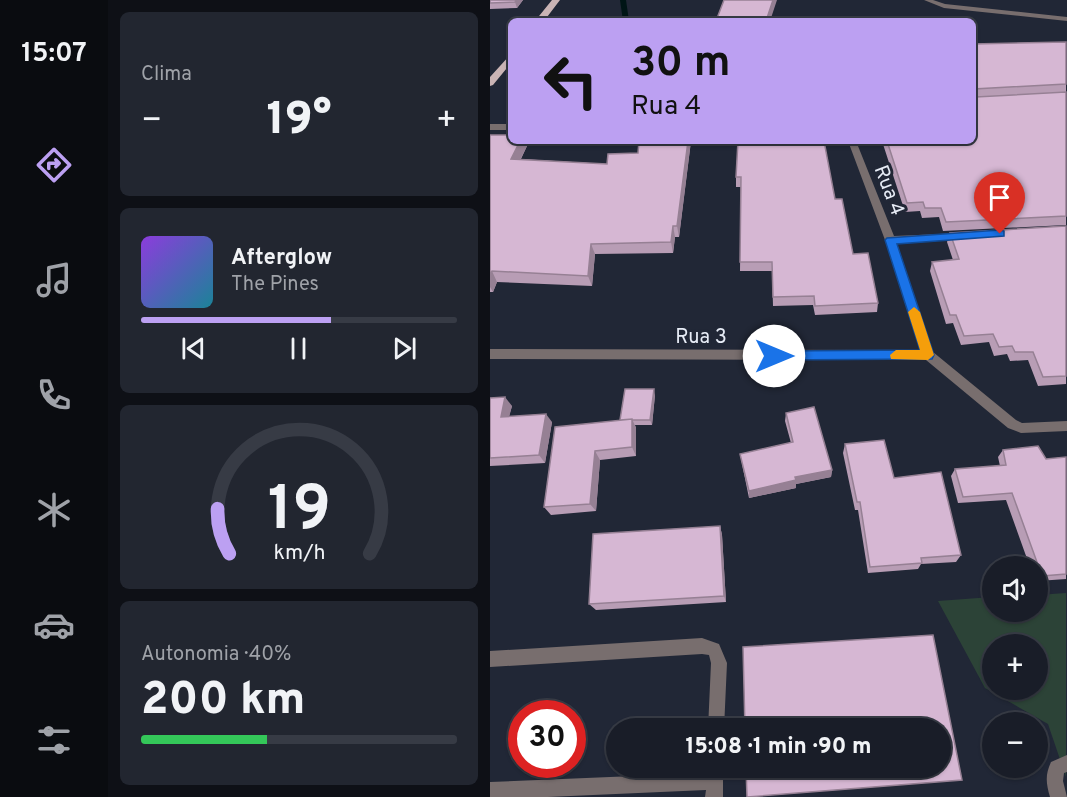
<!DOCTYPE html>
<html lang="pt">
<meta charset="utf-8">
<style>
:root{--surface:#191d28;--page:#222630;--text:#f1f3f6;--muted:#9fa2a8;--line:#373b45;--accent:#bca0f2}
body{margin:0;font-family:Overpass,sans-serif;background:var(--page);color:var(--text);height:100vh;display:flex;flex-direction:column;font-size:22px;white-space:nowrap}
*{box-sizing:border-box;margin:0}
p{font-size:20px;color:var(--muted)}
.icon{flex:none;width:33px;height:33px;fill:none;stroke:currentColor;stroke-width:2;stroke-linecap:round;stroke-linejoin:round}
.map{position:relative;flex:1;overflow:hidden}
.drawer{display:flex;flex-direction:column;gap:12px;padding:12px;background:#0e1016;width:382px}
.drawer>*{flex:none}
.top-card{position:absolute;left:18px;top:18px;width:468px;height:126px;border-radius:9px;box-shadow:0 2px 4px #0004,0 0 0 2px var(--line);background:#bca0f2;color:#111;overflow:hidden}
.tools{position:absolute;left:492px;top:556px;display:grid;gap:12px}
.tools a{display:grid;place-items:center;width:66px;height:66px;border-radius:50%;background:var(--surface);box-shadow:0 2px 4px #0004,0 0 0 2px var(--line);font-size:30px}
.speed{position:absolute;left:18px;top:700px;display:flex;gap:12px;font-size:30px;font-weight:700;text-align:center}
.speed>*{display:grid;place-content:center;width:78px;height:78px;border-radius:50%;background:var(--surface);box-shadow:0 2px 4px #0004,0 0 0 2px var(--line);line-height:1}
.speed .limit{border:9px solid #d22;background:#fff;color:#111}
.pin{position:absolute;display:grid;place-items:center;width:51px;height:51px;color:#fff;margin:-62px -26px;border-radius:50% 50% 50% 0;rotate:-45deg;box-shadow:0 0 6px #0007}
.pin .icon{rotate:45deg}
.me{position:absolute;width:66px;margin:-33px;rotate:90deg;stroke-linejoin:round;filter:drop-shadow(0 0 4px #0008)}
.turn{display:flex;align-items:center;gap:21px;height:126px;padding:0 24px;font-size:27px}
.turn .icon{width:78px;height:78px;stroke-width:2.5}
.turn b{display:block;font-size:42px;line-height:51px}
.big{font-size:45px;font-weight:800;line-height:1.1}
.drawer .card{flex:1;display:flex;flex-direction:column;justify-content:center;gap:9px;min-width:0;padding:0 21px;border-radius:9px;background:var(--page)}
.drawer .dial{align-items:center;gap:0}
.dial svg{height:156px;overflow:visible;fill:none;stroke:var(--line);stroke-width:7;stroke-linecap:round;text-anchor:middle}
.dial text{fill:var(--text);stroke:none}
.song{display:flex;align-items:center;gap:18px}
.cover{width:72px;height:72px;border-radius:9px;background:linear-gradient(135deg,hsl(270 70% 55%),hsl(190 70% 35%))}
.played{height:6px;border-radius:3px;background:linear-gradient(90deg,var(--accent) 60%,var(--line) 60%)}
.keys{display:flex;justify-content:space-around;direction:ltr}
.heat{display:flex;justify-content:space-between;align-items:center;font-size:33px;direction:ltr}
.charge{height:9px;border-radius:4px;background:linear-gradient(90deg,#34c759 40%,var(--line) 0)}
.trip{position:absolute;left:116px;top:718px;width:345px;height:60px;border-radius:30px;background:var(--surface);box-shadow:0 2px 4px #0004,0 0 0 2px var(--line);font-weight:800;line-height:60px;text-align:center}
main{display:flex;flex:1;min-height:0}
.tabs{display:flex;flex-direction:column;width:108px;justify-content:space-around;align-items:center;background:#0a0c10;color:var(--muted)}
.tabs .icon{width:42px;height:42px}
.tabs .on{color:var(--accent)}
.tabs b{font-size:27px;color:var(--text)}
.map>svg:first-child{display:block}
.green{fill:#2c4337;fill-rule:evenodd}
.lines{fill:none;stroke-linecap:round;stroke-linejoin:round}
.stream{fill:#001516;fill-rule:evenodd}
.street{fill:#786e6e;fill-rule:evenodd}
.primary{fill:#cab4b5;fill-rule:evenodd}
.wall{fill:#b89db5}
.shaded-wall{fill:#968094}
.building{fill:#d6b7d3;stroke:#968094;stroke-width:1.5}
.route{fill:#1a73e8;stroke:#114b97;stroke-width:1.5}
.slow{fill:#f59e0b}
.labels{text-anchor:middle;stroke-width:6;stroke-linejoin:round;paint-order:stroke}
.street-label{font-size:20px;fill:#e7ecf6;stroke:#212736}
</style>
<main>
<nav class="tabs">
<b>15:07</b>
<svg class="icon on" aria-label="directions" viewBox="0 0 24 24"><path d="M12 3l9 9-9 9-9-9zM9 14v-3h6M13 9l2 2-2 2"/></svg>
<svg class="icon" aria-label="music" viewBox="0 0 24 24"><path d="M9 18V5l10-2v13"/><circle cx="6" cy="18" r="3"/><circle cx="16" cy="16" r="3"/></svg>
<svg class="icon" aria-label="phone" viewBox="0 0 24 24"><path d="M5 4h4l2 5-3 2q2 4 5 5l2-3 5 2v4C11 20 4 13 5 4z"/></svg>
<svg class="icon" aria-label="climate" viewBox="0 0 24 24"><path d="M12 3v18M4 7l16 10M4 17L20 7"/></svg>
<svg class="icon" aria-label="car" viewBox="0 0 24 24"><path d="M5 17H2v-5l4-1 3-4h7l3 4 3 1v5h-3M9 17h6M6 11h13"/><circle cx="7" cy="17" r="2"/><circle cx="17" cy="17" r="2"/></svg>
<svg class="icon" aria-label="filters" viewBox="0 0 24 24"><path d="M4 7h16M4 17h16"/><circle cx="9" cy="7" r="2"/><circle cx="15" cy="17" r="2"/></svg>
</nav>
<section class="drawer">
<div class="card"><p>Clima</p>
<div class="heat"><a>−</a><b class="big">19°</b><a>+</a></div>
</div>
<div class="card">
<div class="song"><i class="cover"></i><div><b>Afterglow</b><p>The Pines</p></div></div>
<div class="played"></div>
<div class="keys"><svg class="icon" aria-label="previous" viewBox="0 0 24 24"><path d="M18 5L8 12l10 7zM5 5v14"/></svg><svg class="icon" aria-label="pause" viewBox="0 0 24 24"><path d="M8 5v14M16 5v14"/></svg><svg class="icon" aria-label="next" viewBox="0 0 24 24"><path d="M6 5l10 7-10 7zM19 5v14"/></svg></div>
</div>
<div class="card dial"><svg viewBox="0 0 100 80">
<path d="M14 69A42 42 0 1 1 86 69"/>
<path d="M14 69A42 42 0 0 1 8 46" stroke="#bca0f2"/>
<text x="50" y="56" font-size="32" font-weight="700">19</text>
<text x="50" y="72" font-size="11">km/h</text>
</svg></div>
<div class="card"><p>Autonomia · 40%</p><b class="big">200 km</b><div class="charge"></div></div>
</section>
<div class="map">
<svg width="577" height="797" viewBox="0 0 577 797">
<rect width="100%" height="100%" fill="#212736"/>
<path class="green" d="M576,593V777L558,724L495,688L448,601L502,597V612H548V595ZM502,645H548V690H502Z"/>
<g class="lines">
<path class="stream" d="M130,0H136L139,21H133Z"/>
<path class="street" d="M434,0H443L455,4L577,17V21L454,8Z
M0,124H21V130H0Z
M358,141H366L404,236L473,233L478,236L473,239L406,243L443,352L526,420L532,423L577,421V431L531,433L518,428L436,360L0,359V349L431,350L395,240Z
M212,638L229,644L237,663L234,729H218L221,663L219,655L212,654L0,667V651Z
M577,755V772L574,773L573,781L577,797H560C556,783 555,775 561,762Z
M217,768H233V797H215L216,790L58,797H0V782L216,773Z"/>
<path class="primary" d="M62,0H70L54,21H45Z
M21,54V63L3,85L0,86V77Z"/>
</g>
<path class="wall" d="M0,0H33L27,8L0,9Z
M576,42V225L453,231L449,217L432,218L430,211L415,212L392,141H483V44Z
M0,135L37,146L31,159L117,164L148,153L149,141H201L189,237H185L183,253L105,254L102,286L7,282L3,292H0Z
M248,141L345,199L363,254L388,303L387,312L325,315L323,305L283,306L282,271H250L251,187H246V177Z
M576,226V384L548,386L538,360L520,361L517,354L504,356L499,342L471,345L463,323L456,324L440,271L442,262L463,260L457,242L460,233Z
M165,395L162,425H145L146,428V456L110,460L106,511L61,515L54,507L130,420Z
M0,398L22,406L19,416L62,422L55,463L0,466Z
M296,413L342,470L341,477L306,484V488L259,498L250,454L301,443L295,421Z
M355,444L404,478L471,555L466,562L431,564L428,569L378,573L368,510H365L353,453Z
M513,450L556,459L576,457V579L548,581V567H540L516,500L468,503L461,476L465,469L510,466L508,457Z
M230,526L232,535L236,602L106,610L99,604Z"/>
<path class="shaded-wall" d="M26,0H33L27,8L25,2Z
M283,0H287L280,21H276Z
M30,141H35L37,146L25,170L21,159Z
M198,141H201L189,237L187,226Z
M183,226L185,237L183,253L181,242Z
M101,244L105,254L102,286L98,276Z
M2,271L7,282L3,292L0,287V275Z
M164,389L165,395L162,425L160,420Z
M15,397L22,406L17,425L11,417Z
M56,414L62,422L55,463L49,455Z
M142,419L146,428V456L142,447Z
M105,451L110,460L106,511L100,504Z
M342,470L341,477L306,484V488L259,498V491L305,477Z
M230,526L232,535L236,602L234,596Z"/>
<path class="building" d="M0,0H26L25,2L0,3Z
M234,0H283L276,21H226Z
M576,42V84L484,89L486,97L576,92V216L456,222L451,208H435L433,202L417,203L397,141H483V44Z
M0,135H21V141H30L21,159L117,164L118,154L148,153L149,141H198L187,226H183L181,242L101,244L98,276L2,271L0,275Z
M248,141H334L345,199H352L363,254L378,253L388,303L325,306L324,296L283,297L282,262H250L251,177H246Z
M576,226V376L553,377L543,352H525L522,346L509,347L503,334L474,336L466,315H460L442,262L469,259L460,233Z
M135,389H164L160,420H142V419L130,420Z
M15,397L11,417L56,414L49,455L0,458V398Z
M324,407L342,470L305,477L306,480L259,491L250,454L303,442L296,413Z
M142,419V447L105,451L100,504L54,507L65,427Z
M394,440L404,478L451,472L471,555L431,558L432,563L380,567L370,502H367L355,444Z
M548,446L556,459L576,457V574L552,576L522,493L473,497L465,469L516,465L513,450Z
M230,526L234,596L99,604L103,534Z
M443,635L472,780L257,797L256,768H450V729H255L253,647Z"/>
<path class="route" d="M510,230L514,231V236L407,244L444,355L442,359L279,360L277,356L284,351L430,350L395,240L397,238Z"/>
<path class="slow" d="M424,307L430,312L444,355L438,360L401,359L400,355L406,350H430L418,312Z"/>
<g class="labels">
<g class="street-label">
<text transform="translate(400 190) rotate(69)" y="7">Rua 4</text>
<text x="211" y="343">Rua 3</text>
</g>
</g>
</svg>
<div class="tools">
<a><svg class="icon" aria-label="sound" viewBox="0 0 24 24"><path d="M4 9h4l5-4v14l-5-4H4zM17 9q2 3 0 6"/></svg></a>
<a>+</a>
<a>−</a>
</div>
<div class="speed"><div class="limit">30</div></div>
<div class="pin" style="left:510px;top:234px;background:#d93025"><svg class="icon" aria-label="arrive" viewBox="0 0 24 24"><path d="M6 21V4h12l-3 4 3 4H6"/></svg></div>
<svg class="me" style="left:284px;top:356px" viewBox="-20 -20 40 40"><circle r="19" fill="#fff"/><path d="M0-13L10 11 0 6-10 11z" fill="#1a73e8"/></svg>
<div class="trip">15:08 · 1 min · 90 m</div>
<div class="top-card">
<div class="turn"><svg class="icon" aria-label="left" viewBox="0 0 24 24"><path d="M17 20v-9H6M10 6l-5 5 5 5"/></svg><div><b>30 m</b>Rua 4</div></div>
</div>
</div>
</main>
